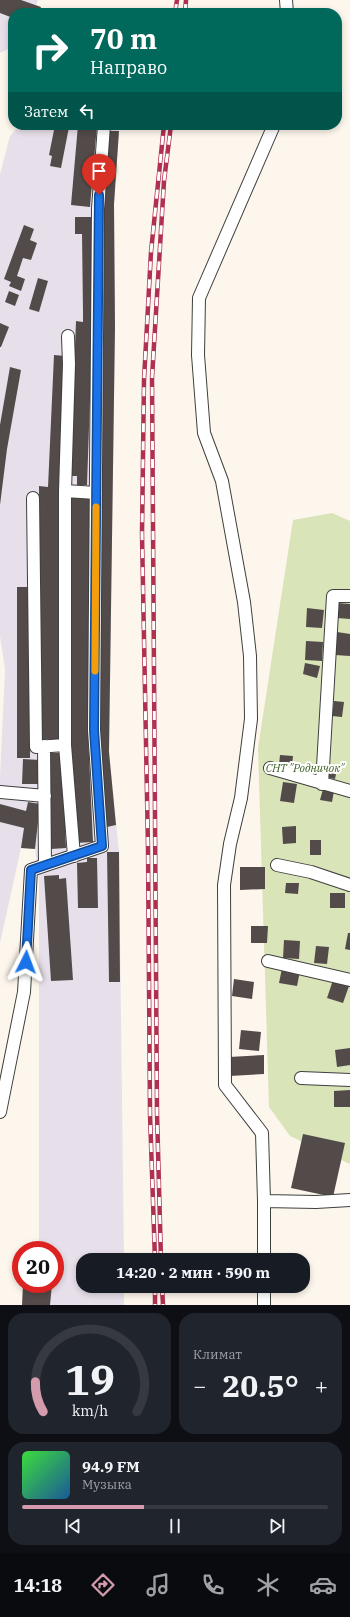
<!DOCTYPE html>
<html lang="ru">
<meta charset="utf-8">
<style>
:root{--surface:#171b24;--page:#20242c;--text:#f1f3f6;--muted:#9ea1a6;--line:#363941;--accent:#d39bac}
body{margin:0;font-family:"IBM Plex Serif",serif;background:var(--page);color:var(--text);height:100vh;display:flex;flex-direction:column;font-size:15px;white-space:nowrap}
*{box-sizing:border-box;margin:0}
p{font-size:13px;color:var(--muted)}
.icon{flex:none;width:22px;height:22px;fill:none;stroke:currentColor;stroke-width:2;stroke-linecap:round;stroke-linejoin:round}
.map{position:relative;height:1305px;overflow:hidden}
.drawer{display:flex;flex-direction:column;gap:8px;padding:8px;background:#0d0f14;flex:1}
.drawer>*{flex:none}
.top-card{position:absolute;left:8px;top:8px;width:334px;height:122px;border-radius:16px;box-shadow:0 2px 6px #0003;background:#00695c;color:#fff;overflow:hidden}
.speed{position:absolute;left:12px;top:1241px;display:flex;gap:8px;font-size:20px;font-weight:700;text-align:center}
.speed>*{display:grid;place-content:center;width:52px;height:52px;border-radius:50%;background:var(--surface);box-shadow:0 2px 6px #0003;line-height:1}
.speed .limit{border:6px solid #d22;background:#fff;color:#111}
.pin{position:absolute;display:grid;place-items:center;width:34px;height:34px;color:#fff;margin:-41px -17px;border-radius:50% 50% 50% 0;rotate:-45deg;box-shadow:0 0 4px #0007}
.pin .icon{rotate:45deg}
.me{position:absolute;width:44px;margin:-22px;rotate:3deg;stroke-linejoin:round;filter:drop-shadow(0 0 3px #0008)}
.turn{display:flex;align-items:center;gap:14px;height:84px;padding:0 16px;font-size:18px}
.turn .icon{width:52px;height:52px;stroke-width:2.5}
.turn b{display:block;font-size:28px;line-height:34px}
.then{display:flex;align-items:center;height:38px;padding:0 16px;background:#0003;gap:8px;font-size:15px}
.big{font-size:30px;font-weight:700;line-height:1.1}
.drawer .card{flex:1;display:flex;flex-direction:column;justify-content:center;gap:6px;min-width:0;padding:0 14px;border-radius:16px;background:var(--page)}
.drawer .dial{align-items:center;gap:0}
.dial svg{height:104px;overflow:visible;fill:none;stroke:var(--line);stroke-width:7;stroke-linecap:round;text-anchor:middle}
.dial text{fill:var(--text);stroke:none}
.song{display:flex;align-items:center;gap:12px}
.cover{width:48px;height:48px;border-radius:6px;background:linear-gradient(135deg,hsl(120 70% 55%),hsl(210 70% 35%))}
.played{height:4px;border-radius:2px;background:linear-gradient(90deg,var(--accent) 40%,var(--line) 40%)}
.keys{display:flex;justify-content:space-around;direction:ltr}
.heat{display:flex;justify-content:space-between;align-items:center;font-size:22px;direction:ltr}
.drawer .tiles{flex:1;display:grid;gap:8px;grid-template-columns:1fr 1fr}
.card:last-child{grid-column:span 2}
.trip{position:absolute;left:76px;top:1253px;width:234px;height:40px;border-radius:16px;background:var(--surface);box-shadow:0 2px 6px #0003;font-weight:700;line-height:40px;text-align:center}
.menu{display:flex;height:64px;justify-content:space-around;align-items:center;background:#090b0e;color:var(--muted)}
.menu .icon{width:28px;height:28px}
.menu .on{color:var(--accent)}
.menu b{font-size:18px;color:var(--text)}
.map>svg:first-child{display:block}
.industrial{fill:#e7e0ea}
.green{fill:#d9e4b9}
.building{fill:#534b49}
.lines{fill:none;stroke-linecap:round;stroke-linejoin:round}
.minor-casing{stroke:#3f3f3f;stroke-width:14}
.minor{stroke:#fff;stroke-width:12}
.rail-casing{stroke:#af3052;stroke-width:4.5}
.rail{stroke:#fff;stroke-width:3;stroke-dasharray:9;stroke-linecap:butt}
.route-casing{stroke:#114b97;stroke-width:10}
.route{stroke:#1a73e8;stroke-width:7}
.slow{stroke:#f59e0b;stroke-width:7}
.labels{text-anchor:middle;stroke-width:4;stroke-linejoin:round;paint-order:stroke}
.park-label{font-size:11px;font-style:italic;fill:#3b5d22;stroke:#fff}
</style>
<div class="map">
<svg width="350" height="1305" viewBox="0 0 350 1305">
<rect width="100%" height="100%" fill="#fdf6ec"/>
<path class="industrial" d="M0,0H38L33,13H13V47L0,53Z
M20,125H111L119,131L114,204L115,327L109,752L119,852L124,1260H83V1286H124V1305H39V1284H55V1250H39V880L35,849L21,848L0,943V777L5,669L0,636V174L10,136Z"/>
<path class="green" d="M332,513L350,521V1164L290,1136L269,1107L258,748L293,520Z"/>
<path class="building" d="M0,0H21L41,7L39,13H13V18L0,13Z
M55,125L69,127L61,168L50,166L52,156L49,155Z
M78,125H97L90,207L71,205Z
M107,131H119L114,204L115,327L109,752L116,825L107,827L99,752L101,487L104,322L103,205Z
M75,217H92L93,312L87,485H77V476H70L76,321L83,322V312L82,234H75Z
M24,225L34,229L30,240L37,243L31,260L23,258L17,276L25,279L21,291L9,286L11,282L4,279Z
M38,278L48,281L39,312L29,309Z
M9,291L19,295L15,306L5,302Z
M0,323L9,327L1,347H0Z
M54,355L65,356L59,487V739H40L39,486L48,487Z
M10,367L21,370L7,449L0,505V425Z
M70,496L90,497L88,734L93,842L75,843L70,735Z
M17,587H31L30,758H17Z
M338,603L350,604V619L337,618Z
M307,608L324,610L322,628L306,627Z
M337,632L350,634V656L335,655Z
M306,641L323,642L322,661L305,660Z
M305,663L320,666L317,678L303,674Z
M334,701L344,702L342,717L332,716Z
M48,753H62L66,848L51,849Z
M280,755L293,756L292,766L279,765Z
M23,759L40,760V784H22Z
M328,765L337,769L335,779L326,777Z
M283,782L297,784L294,803L280,801Z
M323,789L334,791L332,802L320,800Z
M28,802L40,804L35,849L21,848L24,828L0,822V804L26,811Z
M296,826V843L283,844L282,827Z
M310,840H321V855H310Z
M107,852H119L120,982H109Z
M87,858H97L98,908H78L77,863L87,862Z
M240,867H265V889L240,890Z
M59,875V879L66,878L73,980L51,981L44,876Z
M286,883H299L298,894L285,893Z
M330,893H345V908H330Z
M251,926H268L267,943H251Z
M348,933H350V950L345,949Z
M284,940L300,941L299,959L283,958Z
M316,946L329,947L327,964L314,963Z
M282,968L300,971L297,986L279,983Z
M234,979L254,982L252,999L232,996Z
M333,980L349,986L343,1003L327,998Z
M241,1030L261,1032L259,1051L239,1049Z
M350,1048V1065L337,1067L335,1050Z
M264,1055V1074L230,1076L229,1057Z
M350,1090V1107H334V1091Z
M303,1134L345,1143L333,1197L291,1188Z
M23,1284H52L50,1305H22Z"/>
<g class="lines">
<defs>
<path id="minor" d="M286,0L287,13
M65,491L69,364L68,336
M33,498L36,747L65,745
M44,746L45,865
M270,768L350,791
M322,784L333,596H350
M0,792L45,796
M74,856L65,745V491L96,493
M277,865L311,872L350,885
M268,961L350,980
M301,1078L350,1080
M0,1112L24,992L31,870L102,846L94,730L98,209L104,125
M264,1201L316,1202L350,1200
M264,1260V1201L262,1133L225,1085L224,885L230,844L241,798L251,719L250,656L244,602L222,481L204,433L198,355L199,298L274,125
M264,1305V1286"/>
</defs>
<use href="#minor" class="minor-casing"/>
<use href="#minor" class="minor"/>
<defs>
<path id="rail" d="M175,13L177,0
M185,13L186,0
M155,1260L150,1114L148,848L142,534L144,380L151,252L164,125
M161,1260L157,1113L152,378L164,181L171,125
M155,1286V1305
M162,1286L163,1305"/>
</defs>
<use href="#rail" class="rail-casing"/>
<use href="#rail" class="rail"/>
</g>
<g class="lines">
<defs>
<path id="route" d="M26,962L31,870L102,846L94,730L99,195"/>
</defs>
<use href="#route" class="route-casing"/>
<use href="#route" class="route"/>
<path class="slow" d="M95,671L96,507"/>
</g>
<g class="labels">
<g class="park-label">
<text x="305" y="772">СНТ "Родничок"</text>
</g>
</g>
</svg>
<div class="speed"><div class="limit">20</div></div>
<div class="pin" style="left:99px;top:195px;background:#d93025"><svg class="icon" aria-label="arrive" viewBox="0 0 24 24"><path d="M6 21V4h12l-3 4 3 4H6"/></svg></div>
<svg class="me" style="left:26px;top:962px" viewBox="-20 -20 40 40"><path d="M0-17L14 15 0 8-14 15z" fill="#1a73e8" stroke="#fff" stroke-width="4"/></svg>
<div class="trip">14:20 · 2 мин · 590 m</div>
<div class="top-card">
<div class="turn"><svg class="icon" aria-label="right" viewBox="0 0 24 24"><path d="M7 20v-9h11M14 6l5 5-5 5"/></svg><div><b>70 m</b>Направо</div></div>
<div class="then">Затем<svg class="icon" aria-label="left" viewBox="0 0 24 24"><path d="M17 20v-9H6M10 6l-5 5 5 5"/></svg></div>
</div>
</div>
<section class="drawer">
<div class="tiles">
<div class="card dial"><svg viewBox="0 0 100 80">
<path d="M14 69A42 42 0 1 1 86 69"/>
<path d="M14 69A42 42 0 0 1 8 46" stroke="#d39bac"/>
<text x="50" y="56" font-size="32" font-weight="700">19</text>
<text x="50" y="72" font-size="11">km/h</text>
</svg></div>
<div class="card"><p>Климат</p>
<div class="heat"><a>−</a><b class="big">20.5°</b><a>+</a></div>
</div>
<div class="card">
<div class="song"><i class="cover"></i><div><b>94.9 FM</b><p>Музыка</p></div></div>
<div class="played"></div>
<div class="keys"><svg class="icon" aria-label="previous" viewBox="0 0 24 24"><path d="M18 5L8 12l10 7zM5 5v14"/></svg><svg class="icon" aria-label="pause" viewBox="0 0 24 24"><path d="M8 5v14M16 5v14"/></svg><svg class="icon" aria-label="next" viewBox="0 0 24 24"><path d="M6 5l10 7-10 7zM19 5v14"/></svg></div>
</div>
</div>
</section>
<nav class="menu">
<b>14:18</b>
<svg class="icon on" aria-label="directions" viewBox="0 0 24 24"><path d="M12 3l9 9-9 9-9-9zM9 14v-3h6M13 9l2 2-2 2"/></svg>
<svg class="icon" aria-label="music" viewBox="0 0 24 24"><path d="M9 18V5l10-2v13"/><circle cx="6" cy="18" r="3"/><circle cx="16" cy="16" r="3"/></svg>
<svg class="icon" aria-label="phone" viewBox="0 0 24 24"><path d="M5 4h4l2 5-3 2q2 4 5 5l2-3 5 2v4C11 20 4 13 5 4z"/></svg>
<svg class="icon" aria-label="climate" viewBox="0 0 24 24"><path d="M12 3v18M4 7l16 10M4 17L20 7"/></svg>
<svg class="icon" aria-label="car" viewBox="0 0 24 24"><path d="M5 17H2v-5l4-1 3-4h7l3 4 3 1v5h-3M9 17h6M6 11h13"/><circle cx="7" cy="17" r="2"/><circle cx="17" cy="17" r="2"/></svg>
</nav>
